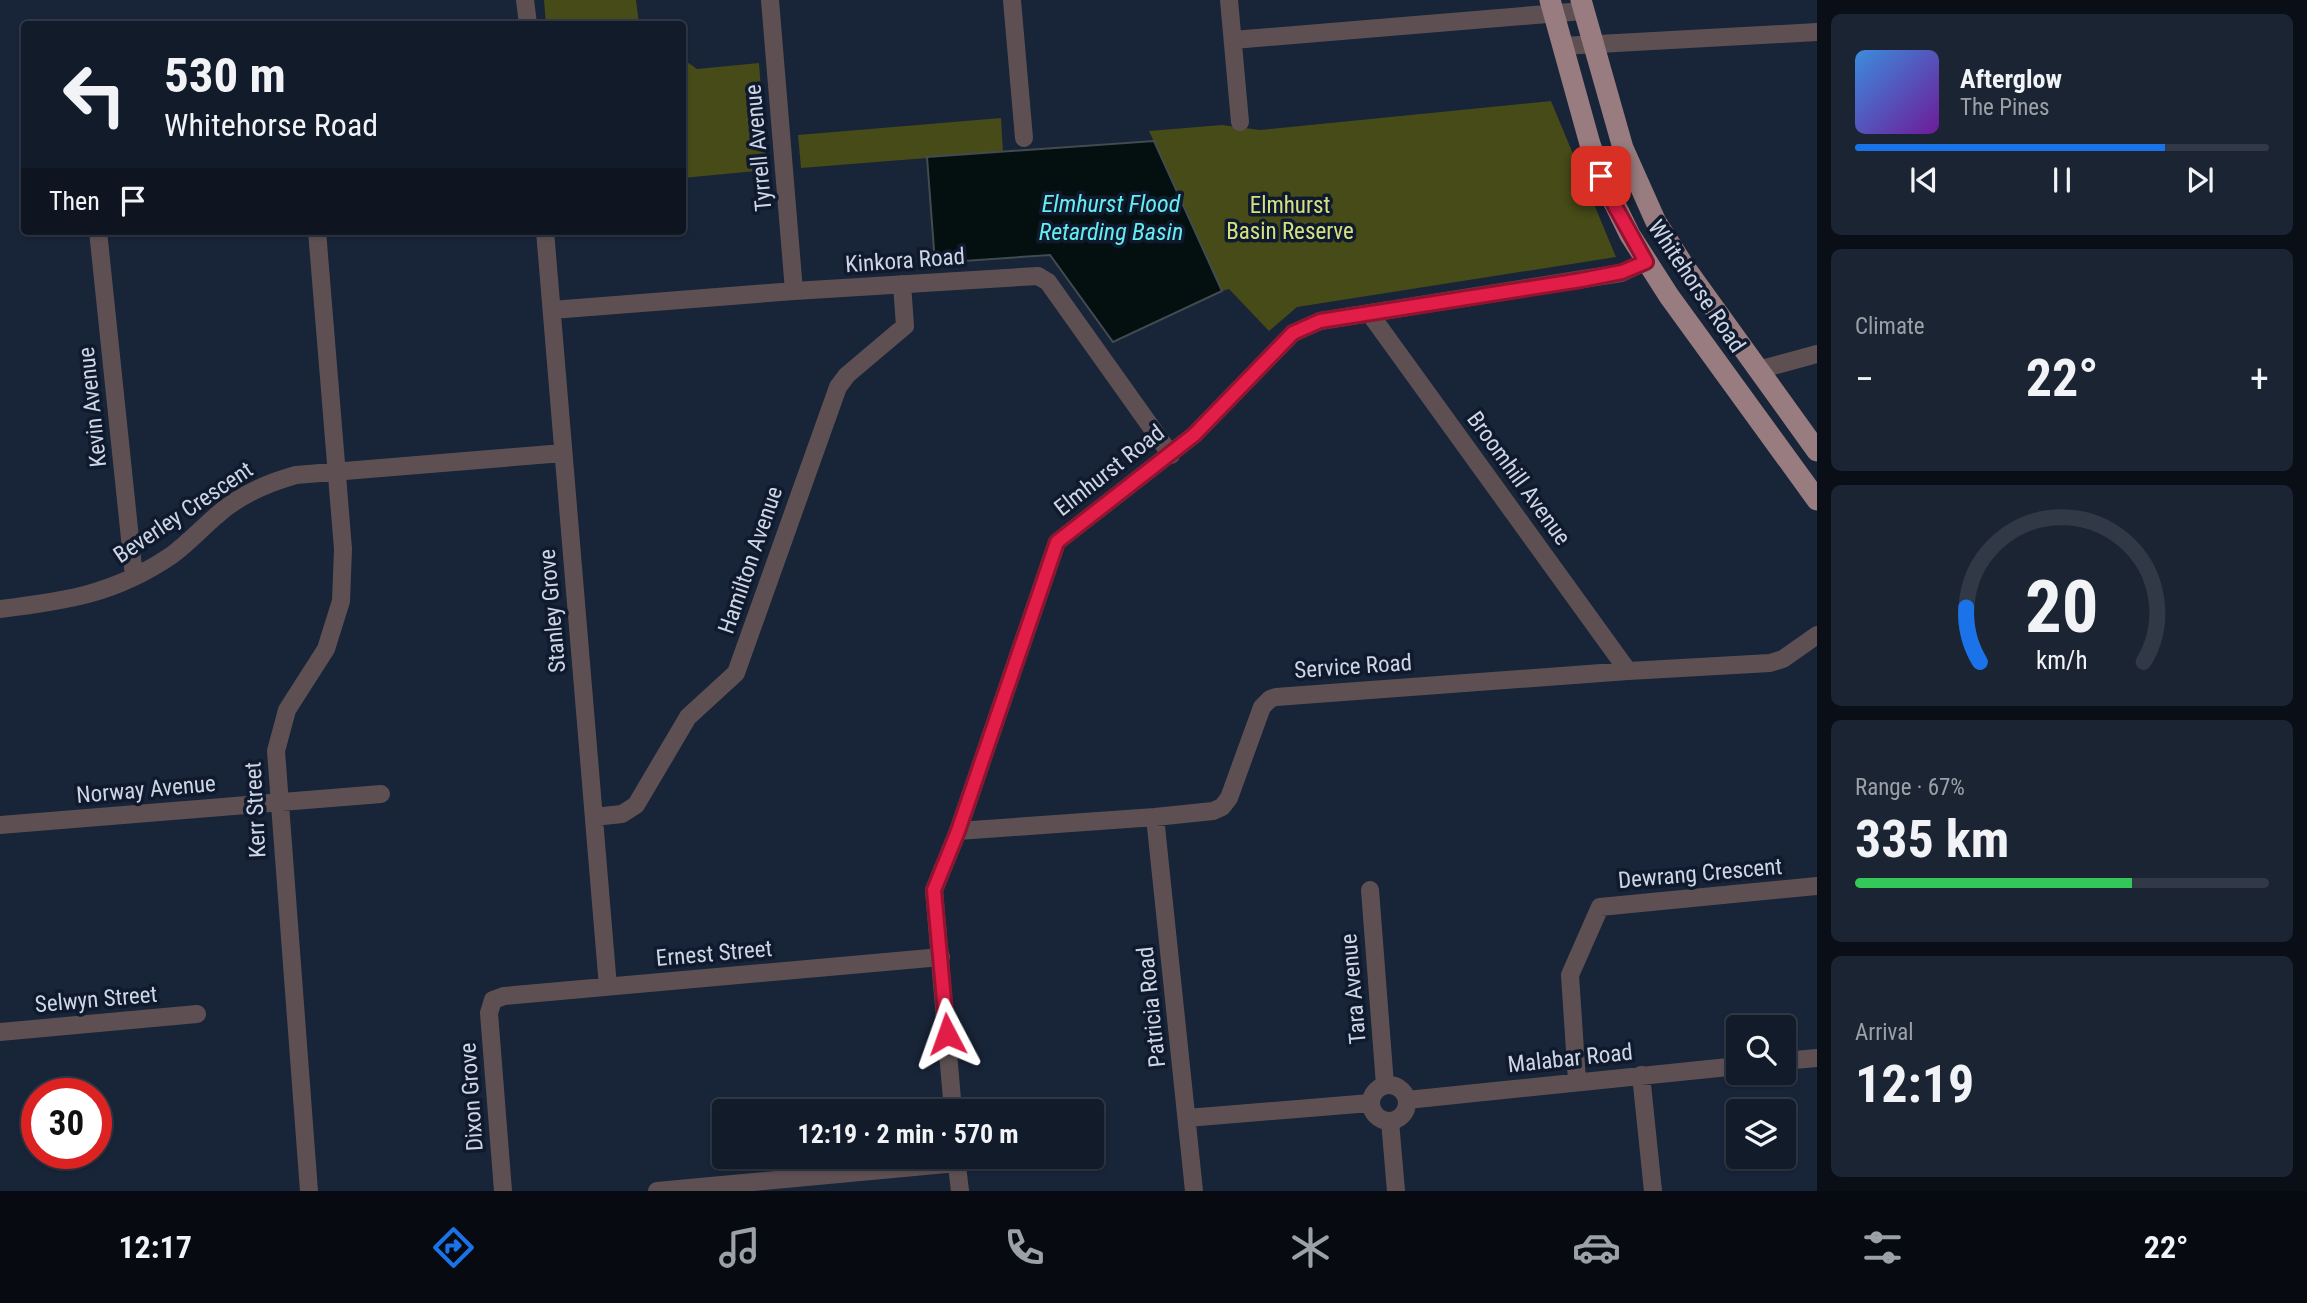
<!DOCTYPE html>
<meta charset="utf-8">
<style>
:root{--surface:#121b2a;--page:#1b2432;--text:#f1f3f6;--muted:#9ca1a8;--line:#313947;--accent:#1a73e8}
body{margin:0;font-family:"Roboto Condensed",sans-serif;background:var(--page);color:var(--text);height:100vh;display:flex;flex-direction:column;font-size:26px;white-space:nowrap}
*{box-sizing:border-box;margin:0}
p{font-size:23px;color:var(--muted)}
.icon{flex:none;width:38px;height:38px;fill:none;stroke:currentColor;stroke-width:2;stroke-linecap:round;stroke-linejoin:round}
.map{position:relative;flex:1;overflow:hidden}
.details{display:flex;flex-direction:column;gap:14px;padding:14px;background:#0a0f17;width:490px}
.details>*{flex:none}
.banner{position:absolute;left:21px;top:21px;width:665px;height:214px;border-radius:7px;box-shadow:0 2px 5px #0004,0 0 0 2px var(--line);background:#121b2a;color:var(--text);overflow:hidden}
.controls{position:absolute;left:1726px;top:1015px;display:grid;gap:14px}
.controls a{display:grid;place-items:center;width:70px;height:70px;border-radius:7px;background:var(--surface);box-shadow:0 2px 5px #0004,0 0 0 2px var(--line);font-size:35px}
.speed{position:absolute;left:21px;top:1078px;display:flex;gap:14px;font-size:35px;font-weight:700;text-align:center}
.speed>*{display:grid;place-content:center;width:91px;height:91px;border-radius:50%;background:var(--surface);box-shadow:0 2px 5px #0004,0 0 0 2px var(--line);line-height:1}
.speed .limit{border:10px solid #d22;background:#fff;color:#111}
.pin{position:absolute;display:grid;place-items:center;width:60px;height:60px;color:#fff;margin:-30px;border-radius:14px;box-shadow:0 4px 10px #0006}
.me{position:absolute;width:77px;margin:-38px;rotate:356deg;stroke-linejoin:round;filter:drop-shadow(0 0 5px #0008)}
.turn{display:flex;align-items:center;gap:24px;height:147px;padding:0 28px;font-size:32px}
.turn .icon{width:91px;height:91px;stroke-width:2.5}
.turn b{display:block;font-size:49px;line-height:60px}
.then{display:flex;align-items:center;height:66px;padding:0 28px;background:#0003;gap:14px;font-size:26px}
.big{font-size:52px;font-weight:700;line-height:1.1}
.details .widget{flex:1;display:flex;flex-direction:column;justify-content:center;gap:10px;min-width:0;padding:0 24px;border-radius:10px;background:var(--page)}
.details .dial{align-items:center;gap:0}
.dial svg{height:182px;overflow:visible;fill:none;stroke:var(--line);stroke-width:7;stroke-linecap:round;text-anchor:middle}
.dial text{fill:var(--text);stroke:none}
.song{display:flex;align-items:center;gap:21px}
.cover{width:84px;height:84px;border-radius:10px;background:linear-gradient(135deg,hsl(210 70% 55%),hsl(280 70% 35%))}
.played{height:7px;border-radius:4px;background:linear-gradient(90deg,var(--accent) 75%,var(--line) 75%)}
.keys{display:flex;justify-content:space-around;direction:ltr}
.heat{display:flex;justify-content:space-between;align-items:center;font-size:38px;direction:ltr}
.charge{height:10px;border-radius:5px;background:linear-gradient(90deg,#34c759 67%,var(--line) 0)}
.trip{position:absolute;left:712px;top:1099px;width:392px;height:70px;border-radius:7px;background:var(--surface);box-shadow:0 2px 5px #0004,0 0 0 2px var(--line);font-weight:700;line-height:70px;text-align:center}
.tab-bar{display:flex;height:112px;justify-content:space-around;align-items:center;background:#070b11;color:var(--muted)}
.tab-bar .icon{width:49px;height:49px}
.tab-bar .selected{color:var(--accent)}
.tab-bar b{font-size:32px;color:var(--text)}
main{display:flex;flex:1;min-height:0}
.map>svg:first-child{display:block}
.green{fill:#464b18}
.water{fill:#040f10;stroke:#414b50;stroke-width:2}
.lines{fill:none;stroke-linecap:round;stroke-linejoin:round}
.street{stroke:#5e5052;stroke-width:18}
.primary{stroke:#987c7f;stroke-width:21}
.route-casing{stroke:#92132f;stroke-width:18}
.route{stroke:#e11d48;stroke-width:12}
.labels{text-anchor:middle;stroke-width:7;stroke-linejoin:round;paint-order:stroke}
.street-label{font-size:23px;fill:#ced6e4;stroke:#0f1a2e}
.park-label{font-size:23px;fill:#d5e083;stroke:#0f1a2e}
.water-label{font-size:24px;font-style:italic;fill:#65eef1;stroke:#0f1a2e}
</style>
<main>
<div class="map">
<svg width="1817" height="1191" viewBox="0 0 1817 1191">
<rect width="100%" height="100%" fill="#182438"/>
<path class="green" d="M544,0H636L639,24H546Z
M683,59L697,69L759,63L767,170L683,178Z
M1551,101L1616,257L1297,307L1269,331L1229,289L1222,291L1149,131L1222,125L1260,130Z
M1001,118L1003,152L801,168L798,135Z"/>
<path class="water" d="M1154,141L1222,291L1113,342L1050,255L935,263L927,157Z"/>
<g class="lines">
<path class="street" d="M525,0L528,24
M770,0L794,291
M1012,0L1024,138
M1229,0L1240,122
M1233,40L1583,11
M1562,46L1817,32
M98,231L134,577
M545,231L608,987
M552,310L794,291L1038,276L1048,282L1171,455
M1370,314L1628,671
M1758,370L1817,354
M0,609C66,601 115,594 172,555C188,543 201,529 216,516C239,495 267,483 296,475L563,453
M594,817L622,814L636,805L688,717L736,673L838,387L847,375L905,326L902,284
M1155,817L1194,1191
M0,825L381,794
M958,831L1155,817L1213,811L1222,807L1229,798L1262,707L1270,699L1276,697L1628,671L1770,663L1783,659L1817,635
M1370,890L1385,1085
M0,1032L197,1014
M1783,1061L1817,1058
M1641,1075L1653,1191
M1577,1081L1570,975L1600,907L1817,886
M1371 1103a18 18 0 1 1 36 0a18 18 0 1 1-36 0Z
M1407,1100L1738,1066
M953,1111L934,890L958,831L1057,542L1194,435L1293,333L1320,321L1621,273L1645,262
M1187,1118L1370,1103
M1390,1121L1396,1191
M956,1157L960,1191
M309,1191L276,751L287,710L326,649L341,601L343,549L317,231
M503,1191L489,1013L493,1000L504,996L941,957
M657,1191L957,1163"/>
<path class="primary" d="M1550,0L1590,144L1601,176L1630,235L1669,296L1817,500
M1581,0L1623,148L1656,222L1686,269L1817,451"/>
</g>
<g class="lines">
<defs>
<path id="route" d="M947,1034L934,890L958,831L1057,542L1194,435L1293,333L1320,321L1581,280L1622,272L1646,262L1615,206L1601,176"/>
</defs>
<use href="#route" class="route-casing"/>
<use href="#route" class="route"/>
</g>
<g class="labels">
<g class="street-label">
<text transform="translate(758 148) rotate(-95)" y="8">Tyrrell Avenue</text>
<text transform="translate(905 260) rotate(-4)" y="8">Kinkora Road</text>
<text transform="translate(1697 286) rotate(56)" y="8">Whitehorse Road</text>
<text transform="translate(92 407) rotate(-96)" y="8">Kevin Avenue</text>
<text transform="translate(1109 470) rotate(-38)" y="8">Elmhurst Road</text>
<text transform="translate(1519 478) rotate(54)" y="8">Broomhill Avenue</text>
<text transform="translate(183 512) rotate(-34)" y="8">Beverley Crescent</text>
<text transform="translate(750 560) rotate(-71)" y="8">Hamilton Avenue</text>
<text transform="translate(552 611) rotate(-95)" y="8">Stanley Grove</text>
<text transform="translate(1353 666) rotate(-4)" y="8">Service Road</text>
<text transform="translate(146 789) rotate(-5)" y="8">Norway Avenue</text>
<text transform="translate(255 810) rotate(-93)" y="8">Kerr Street</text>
<text transform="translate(1700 873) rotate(-5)" y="8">Dewrang Crescent</text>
<text transform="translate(714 953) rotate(-5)" y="8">Ernest Street</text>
<text transform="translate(1353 989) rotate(-95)" y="8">Tara Avenue</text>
<text transform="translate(96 999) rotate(-5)" y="8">Selwyn Street</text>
<text transform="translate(1151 1007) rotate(-96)" y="8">Patricia Road</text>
<text transform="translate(1570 1058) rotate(-6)" y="8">Malabar Road</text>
<text transform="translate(471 1097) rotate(-94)" y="8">Dixon Grove</text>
</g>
<g class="park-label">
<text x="1290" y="213">Elmhurst<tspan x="1290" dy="26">Basin Reserve</tspan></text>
</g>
<g class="water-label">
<text x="1111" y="212">Elmhurst Flood<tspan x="1111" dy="28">Retarding Basin</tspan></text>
</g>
</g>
</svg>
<div class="controls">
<a><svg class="icon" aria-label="search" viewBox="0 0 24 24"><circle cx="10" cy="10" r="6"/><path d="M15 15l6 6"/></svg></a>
<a><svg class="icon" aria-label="layers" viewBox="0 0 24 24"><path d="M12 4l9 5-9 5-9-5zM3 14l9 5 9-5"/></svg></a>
</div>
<div class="speed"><div class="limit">30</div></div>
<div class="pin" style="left:1601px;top:176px;background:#d93025"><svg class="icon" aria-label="arrive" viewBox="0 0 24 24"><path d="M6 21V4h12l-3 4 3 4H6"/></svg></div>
<svg class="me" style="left:947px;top:1034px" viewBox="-20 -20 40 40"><path d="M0-17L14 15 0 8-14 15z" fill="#e11d48" stroke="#fff" stroke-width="4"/></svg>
<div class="trip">12:19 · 2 min · 570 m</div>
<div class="banner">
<div class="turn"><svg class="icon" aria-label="left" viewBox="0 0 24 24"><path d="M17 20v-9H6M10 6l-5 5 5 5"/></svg><div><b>530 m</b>Whitehorse Road</div></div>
<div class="then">Then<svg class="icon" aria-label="arrive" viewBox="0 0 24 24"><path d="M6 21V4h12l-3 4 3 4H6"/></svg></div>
</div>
</div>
<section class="details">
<div class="widget">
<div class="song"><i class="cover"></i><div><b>Afterglow</b><p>The Pines</p></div></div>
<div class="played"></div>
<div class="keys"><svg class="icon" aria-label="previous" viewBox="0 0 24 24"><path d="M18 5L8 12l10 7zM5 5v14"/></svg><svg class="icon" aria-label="pause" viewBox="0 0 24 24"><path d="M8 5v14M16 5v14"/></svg><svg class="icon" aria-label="next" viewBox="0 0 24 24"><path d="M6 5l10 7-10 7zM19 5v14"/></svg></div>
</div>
<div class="widget"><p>Climate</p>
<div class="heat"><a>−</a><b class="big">22°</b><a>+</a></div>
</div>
<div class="widget dial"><svg viewBox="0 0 100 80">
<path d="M14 69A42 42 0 1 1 86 69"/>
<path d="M14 69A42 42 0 0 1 8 45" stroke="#1a73e8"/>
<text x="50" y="56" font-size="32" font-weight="700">20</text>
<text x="50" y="72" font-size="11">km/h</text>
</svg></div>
<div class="widget"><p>Range · 67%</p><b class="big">335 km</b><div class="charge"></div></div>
<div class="widget"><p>Arrival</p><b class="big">12:19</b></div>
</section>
</main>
<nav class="tab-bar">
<b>12:17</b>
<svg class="icon selected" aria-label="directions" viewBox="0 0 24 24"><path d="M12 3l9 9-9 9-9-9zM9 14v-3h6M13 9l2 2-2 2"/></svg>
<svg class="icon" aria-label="music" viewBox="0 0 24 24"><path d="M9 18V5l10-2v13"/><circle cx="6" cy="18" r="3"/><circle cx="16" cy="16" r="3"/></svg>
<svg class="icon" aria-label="phone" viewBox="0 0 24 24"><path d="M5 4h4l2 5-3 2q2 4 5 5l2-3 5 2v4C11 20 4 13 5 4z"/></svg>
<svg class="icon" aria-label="climate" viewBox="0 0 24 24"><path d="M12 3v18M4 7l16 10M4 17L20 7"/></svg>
<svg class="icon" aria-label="car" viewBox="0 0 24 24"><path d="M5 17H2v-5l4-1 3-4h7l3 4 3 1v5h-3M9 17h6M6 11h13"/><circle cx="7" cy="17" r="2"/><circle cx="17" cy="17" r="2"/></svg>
<svg class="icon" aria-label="filters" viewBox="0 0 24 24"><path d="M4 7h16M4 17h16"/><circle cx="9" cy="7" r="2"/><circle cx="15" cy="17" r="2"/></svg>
<b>22°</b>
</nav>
